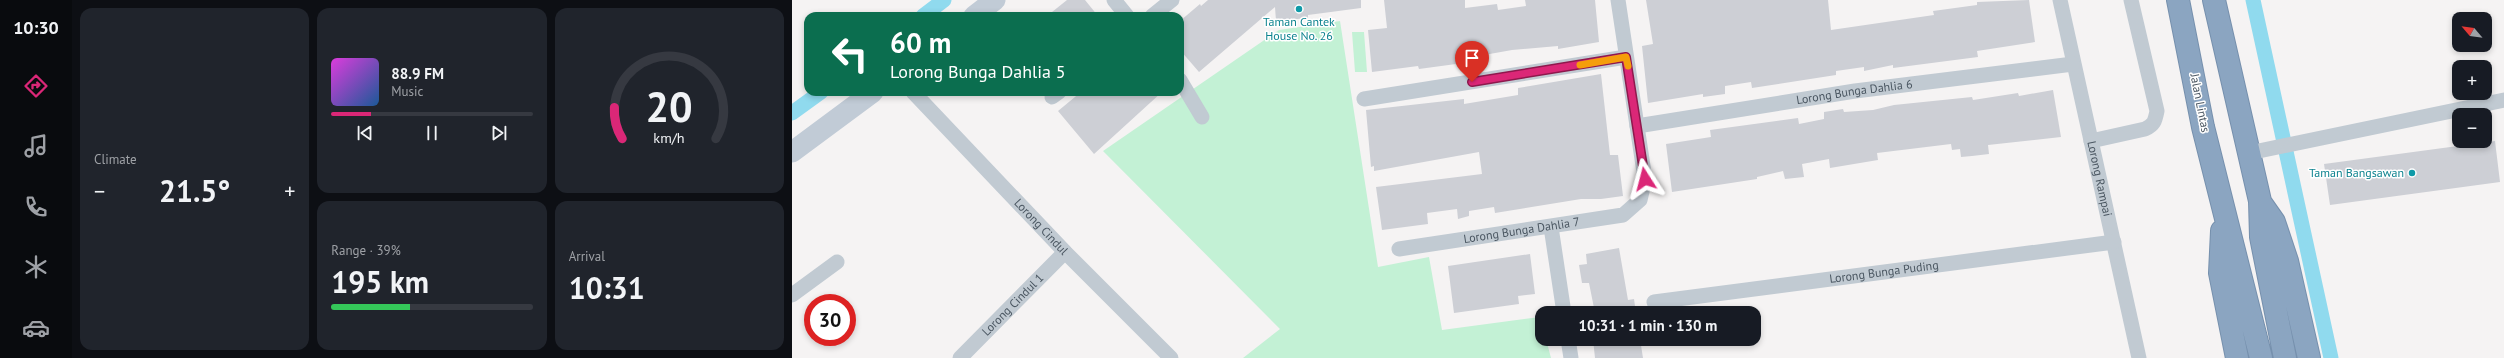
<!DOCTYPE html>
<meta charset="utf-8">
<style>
:root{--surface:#171b24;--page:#20242c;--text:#f1f3f6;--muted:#9ea1a6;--line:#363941;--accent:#db2777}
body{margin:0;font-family:"PT Sans",sans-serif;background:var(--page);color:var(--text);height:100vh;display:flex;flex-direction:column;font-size:15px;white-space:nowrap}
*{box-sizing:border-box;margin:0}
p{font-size:13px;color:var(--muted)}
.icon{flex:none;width:22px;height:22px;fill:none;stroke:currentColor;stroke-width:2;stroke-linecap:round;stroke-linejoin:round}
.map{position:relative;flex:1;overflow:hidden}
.sheet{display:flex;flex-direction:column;gap:8px;padding:8px;background:#0d0f14;width:720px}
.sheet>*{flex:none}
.guide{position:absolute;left:12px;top:12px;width:380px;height:84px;border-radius:12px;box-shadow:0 2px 6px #0003;background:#0b6e4f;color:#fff;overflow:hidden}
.needle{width:26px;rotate:299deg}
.tools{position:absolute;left:1660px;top:12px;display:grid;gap:8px}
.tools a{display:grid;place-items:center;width:40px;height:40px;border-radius:8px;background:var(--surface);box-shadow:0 2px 6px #0003;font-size:20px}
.speed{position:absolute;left:12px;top:294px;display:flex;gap:8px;font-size:20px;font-weight:700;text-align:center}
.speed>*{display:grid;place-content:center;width:52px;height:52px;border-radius:50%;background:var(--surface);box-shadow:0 2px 6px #0003;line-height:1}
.speed .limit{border:6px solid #d22;background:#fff;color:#111}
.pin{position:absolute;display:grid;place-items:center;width:34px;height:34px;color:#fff;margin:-41px -17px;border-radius:50% 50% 50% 0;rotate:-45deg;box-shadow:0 0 4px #0007}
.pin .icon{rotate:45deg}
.me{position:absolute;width:44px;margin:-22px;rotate:351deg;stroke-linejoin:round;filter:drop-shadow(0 0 3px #0008)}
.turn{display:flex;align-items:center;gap:14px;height:84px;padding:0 20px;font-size:18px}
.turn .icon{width:52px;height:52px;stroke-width:2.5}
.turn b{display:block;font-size:28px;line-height:34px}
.big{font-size:30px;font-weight:600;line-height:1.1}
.sheet .widget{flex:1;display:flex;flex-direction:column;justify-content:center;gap:6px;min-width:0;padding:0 14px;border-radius:12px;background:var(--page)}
.sheet .dial{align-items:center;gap:0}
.dial svg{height:104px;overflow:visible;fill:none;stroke:var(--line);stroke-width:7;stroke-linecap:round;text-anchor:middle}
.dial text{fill:var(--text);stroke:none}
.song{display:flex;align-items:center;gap:12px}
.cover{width:48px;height:48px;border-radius:6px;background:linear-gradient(135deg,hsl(300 70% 55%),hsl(210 70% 35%))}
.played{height:4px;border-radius:2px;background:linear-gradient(90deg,var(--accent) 20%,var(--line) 20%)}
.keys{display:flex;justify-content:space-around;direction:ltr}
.heat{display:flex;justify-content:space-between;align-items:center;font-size:22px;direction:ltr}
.charge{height:6px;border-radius:3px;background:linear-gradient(90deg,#34c759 39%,var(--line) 0)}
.sheet .tiles{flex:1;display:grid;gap:8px;grid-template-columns:repeat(3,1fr)}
.widget:first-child{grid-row:span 2}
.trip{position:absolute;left:743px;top:306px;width:226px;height:40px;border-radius:12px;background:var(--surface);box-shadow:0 2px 6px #0003;font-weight:600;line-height:40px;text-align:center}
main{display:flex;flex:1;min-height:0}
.menu{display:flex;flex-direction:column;width:72px;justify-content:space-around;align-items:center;background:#090b0e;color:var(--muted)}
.menu .icon{width:28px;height:28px}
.menu .selected{color:var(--accent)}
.menu b{font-size:18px;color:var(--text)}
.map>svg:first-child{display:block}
.green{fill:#c3f1d5}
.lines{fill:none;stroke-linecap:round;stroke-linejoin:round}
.canal{stroke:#90daee;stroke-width:15}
.building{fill:#cdcfd5}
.highway-casing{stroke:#7690ad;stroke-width:24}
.street{stroke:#c1cad2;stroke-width:15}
.secondary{stroke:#c1cbd6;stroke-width:21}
.highway{stroke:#8ba5c1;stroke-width:22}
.route-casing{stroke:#8e194d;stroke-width:10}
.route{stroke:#db2777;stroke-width:7}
.slow{stroke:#f59e0b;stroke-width:7}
.culture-dot{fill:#0f9aa8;stroke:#fff;stroke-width:1.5}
.labels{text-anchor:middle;stroke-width:3;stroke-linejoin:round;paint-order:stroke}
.culture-label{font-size:12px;fill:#0d838f;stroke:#fff}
.street-label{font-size:12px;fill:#4a5661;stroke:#fff}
</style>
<main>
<nav class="menu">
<b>10:30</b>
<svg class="icon selected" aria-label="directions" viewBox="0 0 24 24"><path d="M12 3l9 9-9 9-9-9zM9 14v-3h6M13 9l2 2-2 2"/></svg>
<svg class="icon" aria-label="music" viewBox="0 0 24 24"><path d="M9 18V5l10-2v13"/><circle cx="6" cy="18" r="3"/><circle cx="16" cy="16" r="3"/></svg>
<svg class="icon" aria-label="phone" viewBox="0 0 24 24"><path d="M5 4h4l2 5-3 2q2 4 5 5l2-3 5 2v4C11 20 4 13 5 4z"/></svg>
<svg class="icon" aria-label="climate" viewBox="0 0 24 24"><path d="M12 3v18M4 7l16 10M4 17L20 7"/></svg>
<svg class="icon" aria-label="car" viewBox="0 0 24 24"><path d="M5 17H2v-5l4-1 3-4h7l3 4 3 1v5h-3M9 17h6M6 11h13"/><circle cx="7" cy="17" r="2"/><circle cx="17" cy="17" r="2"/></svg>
</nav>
<section class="sheet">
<div class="tiles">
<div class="widget"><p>Climate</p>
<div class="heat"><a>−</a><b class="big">21.5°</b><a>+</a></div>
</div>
<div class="widget">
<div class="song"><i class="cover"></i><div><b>88.9 FM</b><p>Music</p></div></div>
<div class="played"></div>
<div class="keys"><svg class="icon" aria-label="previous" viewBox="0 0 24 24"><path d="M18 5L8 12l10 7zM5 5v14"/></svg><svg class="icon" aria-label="pause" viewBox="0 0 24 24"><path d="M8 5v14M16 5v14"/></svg><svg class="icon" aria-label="next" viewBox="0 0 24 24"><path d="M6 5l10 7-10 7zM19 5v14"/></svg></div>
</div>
<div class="widget dial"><svg viewBox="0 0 100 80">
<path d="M14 69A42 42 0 1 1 86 69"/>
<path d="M14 69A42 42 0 0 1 8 45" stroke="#db2777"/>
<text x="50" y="56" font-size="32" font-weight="700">20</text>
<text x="50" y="72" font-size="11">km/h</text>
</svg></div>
<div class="widget"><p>Range · 39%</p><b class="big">195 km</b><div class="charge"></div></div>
<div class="widget"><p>Arrival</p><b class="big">10:31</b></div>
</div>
</section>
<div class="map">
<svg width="1712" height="358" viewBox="0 0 1712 358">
<rect width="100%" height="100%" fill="#f5f3f3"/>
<path class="green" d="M548,21L586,267L637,257L650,330L748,317L750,339H754L759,358H451L488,329L311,151L487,30Z
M560,32H572L575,72H563Z"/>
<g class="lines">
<path class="canal" d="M1461,0L1539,358
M131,16L152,0
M0,113L29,92"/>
</g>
<path class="building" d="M275,0H293L306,16H255Z
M416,0H569V8L516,15V18L484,21L483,7L407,72L388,50V21L408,4L409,6Z
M592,0H673V8L705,4L706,10L734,6L733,0H803L807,42L766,49V46L720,50L664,60V64L627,69L626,66L580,72L576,30L595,28Z
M854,0H1036L1039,30L1142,15L1141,11L1185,5V2L1237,0L1243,42L1185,51L1186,57L1101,68V65L1072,71V67L1044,71V75L960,88L959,82L933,86V94L911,97V94L856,103L850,46L861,44Z
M809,74L818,155H826L831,196L809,199H789L703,213L702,207L677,211V216L666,219L665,209L635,213L636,224L590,230L584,187L690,174L687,152L582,171V166L579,167L574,110L672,99V104L726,95V88Z
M1261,90L1269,137L1196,145L1197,154L1180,156L1169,157L1168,149L1160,150L1159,144L1085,153L1086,160L1038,168L1037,159L1010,164L1012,177L993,179L991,171L965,177V179L880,192L874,144L919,137L918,130L1006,118L1007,124L1032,119V112L1051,109L1052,112L1081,110L1102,105L1180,97L1181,100L1226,93L1227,96Z
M289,92H370L302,154L266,111Z
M1703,141L1708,182L1538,205L1532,164Z
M827,248L836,300L842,299L844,313H803L797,283H790L787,265L795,264L794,254Z
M738,254L743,294L726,296L727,304L662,313L656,266Z
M801,339H848L851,358H803Z"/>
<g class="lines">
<defs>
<path id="highway" d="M1386,0L1411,127L1469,358
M1422,0L1468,201L1469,237L1493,358
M1468,202L1482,222L1495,261L1517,358
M1430,231L1428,273L1445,358"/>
</defs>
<use href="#highway" class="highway-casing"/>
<g class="street">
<path d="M322,0L335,16"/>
<path id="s1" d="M1268,0L1347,358"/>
<path d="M360,16L380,0"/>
<path d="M388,80L410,117"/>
<path id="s2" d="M121,92L273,252L379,358"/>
<path d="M260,97L267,92"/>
<path d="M572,99L834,57"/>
<path id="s3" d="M845,126L1063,91L1281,64"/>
<path d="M1299,141L1353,129C1362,125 1363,121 1365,111L1339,0"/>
<path d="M1457,153L1712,100"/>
<path d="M759,227L772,313"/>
<path id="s4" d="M607,249L831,215L848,200L853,179L826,0"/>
<path d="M0,295L45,262"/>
<path id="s5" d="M862,302L1322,242"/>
<path d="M776,339L779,358"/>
<path id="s6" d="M168,358L273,252"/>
</g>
<path class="secondary" d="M182,16L203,0
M0,152L81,92"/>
<use href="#highway" class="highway"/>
</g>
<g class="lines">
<defs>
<path id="route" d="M680,82L834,57L853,179"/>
</defs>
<use href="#route" class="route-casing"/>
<use href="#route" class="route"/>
<path class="slow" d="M788,65L834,57L836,66"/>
</g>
<g class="culture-dot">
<circle cx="507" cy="9" r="4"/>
<circle cx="1620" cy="173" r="4"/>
</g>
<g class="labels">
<g class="culture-label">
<text x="507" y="26">Taman Cantek<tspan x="507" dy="14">House No. 26</tspan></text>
<text x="1612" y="177" text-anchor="end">Taman Bangsawan</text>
</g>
<g class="street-label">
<text dy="4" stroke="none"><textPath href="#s3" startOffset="220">Lorong Bunga Dahlia 6</textPath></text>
<text transform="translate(1408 103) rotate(79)" y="4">Jalan Lintas</text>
<text dy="4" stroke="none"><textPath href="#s1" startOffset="183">Lorong Rampai</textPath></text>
<text dy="4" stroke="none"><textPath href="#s2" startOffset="186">Lorong Cindul</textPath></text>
<text dy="4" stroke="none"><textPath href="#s4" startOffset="124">Lorong Bunga Dahlia 7</textPath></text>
<text dy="4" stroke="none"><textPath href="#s5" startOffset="232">Lorong Bunga Puding</textPath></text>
<text dy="4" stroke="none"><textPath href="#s6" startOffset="75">Lorong Cindul 1</textPath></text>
</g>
</g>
</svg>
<div class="tools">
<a><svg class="needle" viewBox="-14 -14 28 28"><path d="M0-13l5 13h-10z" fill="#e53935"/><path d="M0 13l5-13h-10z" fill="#9ea1a6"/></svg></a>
<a>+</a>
<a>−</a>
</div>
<div class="speed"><div class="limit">30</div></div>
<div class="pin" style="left:680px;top:82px;background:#d93025"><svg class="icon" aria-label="arrive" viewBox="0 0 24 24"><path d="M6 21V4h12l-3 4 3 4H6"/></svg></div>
<svg class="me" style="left:853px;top:179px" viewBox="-20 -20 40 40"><path d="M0-17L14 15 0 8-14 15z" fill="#db2777" stroke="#fff" stroke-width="4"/></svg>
<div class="trip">10:31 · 1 min · 130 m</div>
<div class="guide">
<div class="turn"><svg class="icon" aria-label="left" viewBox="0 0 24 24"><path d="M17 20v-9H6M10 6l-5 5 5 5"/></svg><div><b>60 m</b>Lorong Bunga Dahlia 5</div></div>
</div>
</div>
</main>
